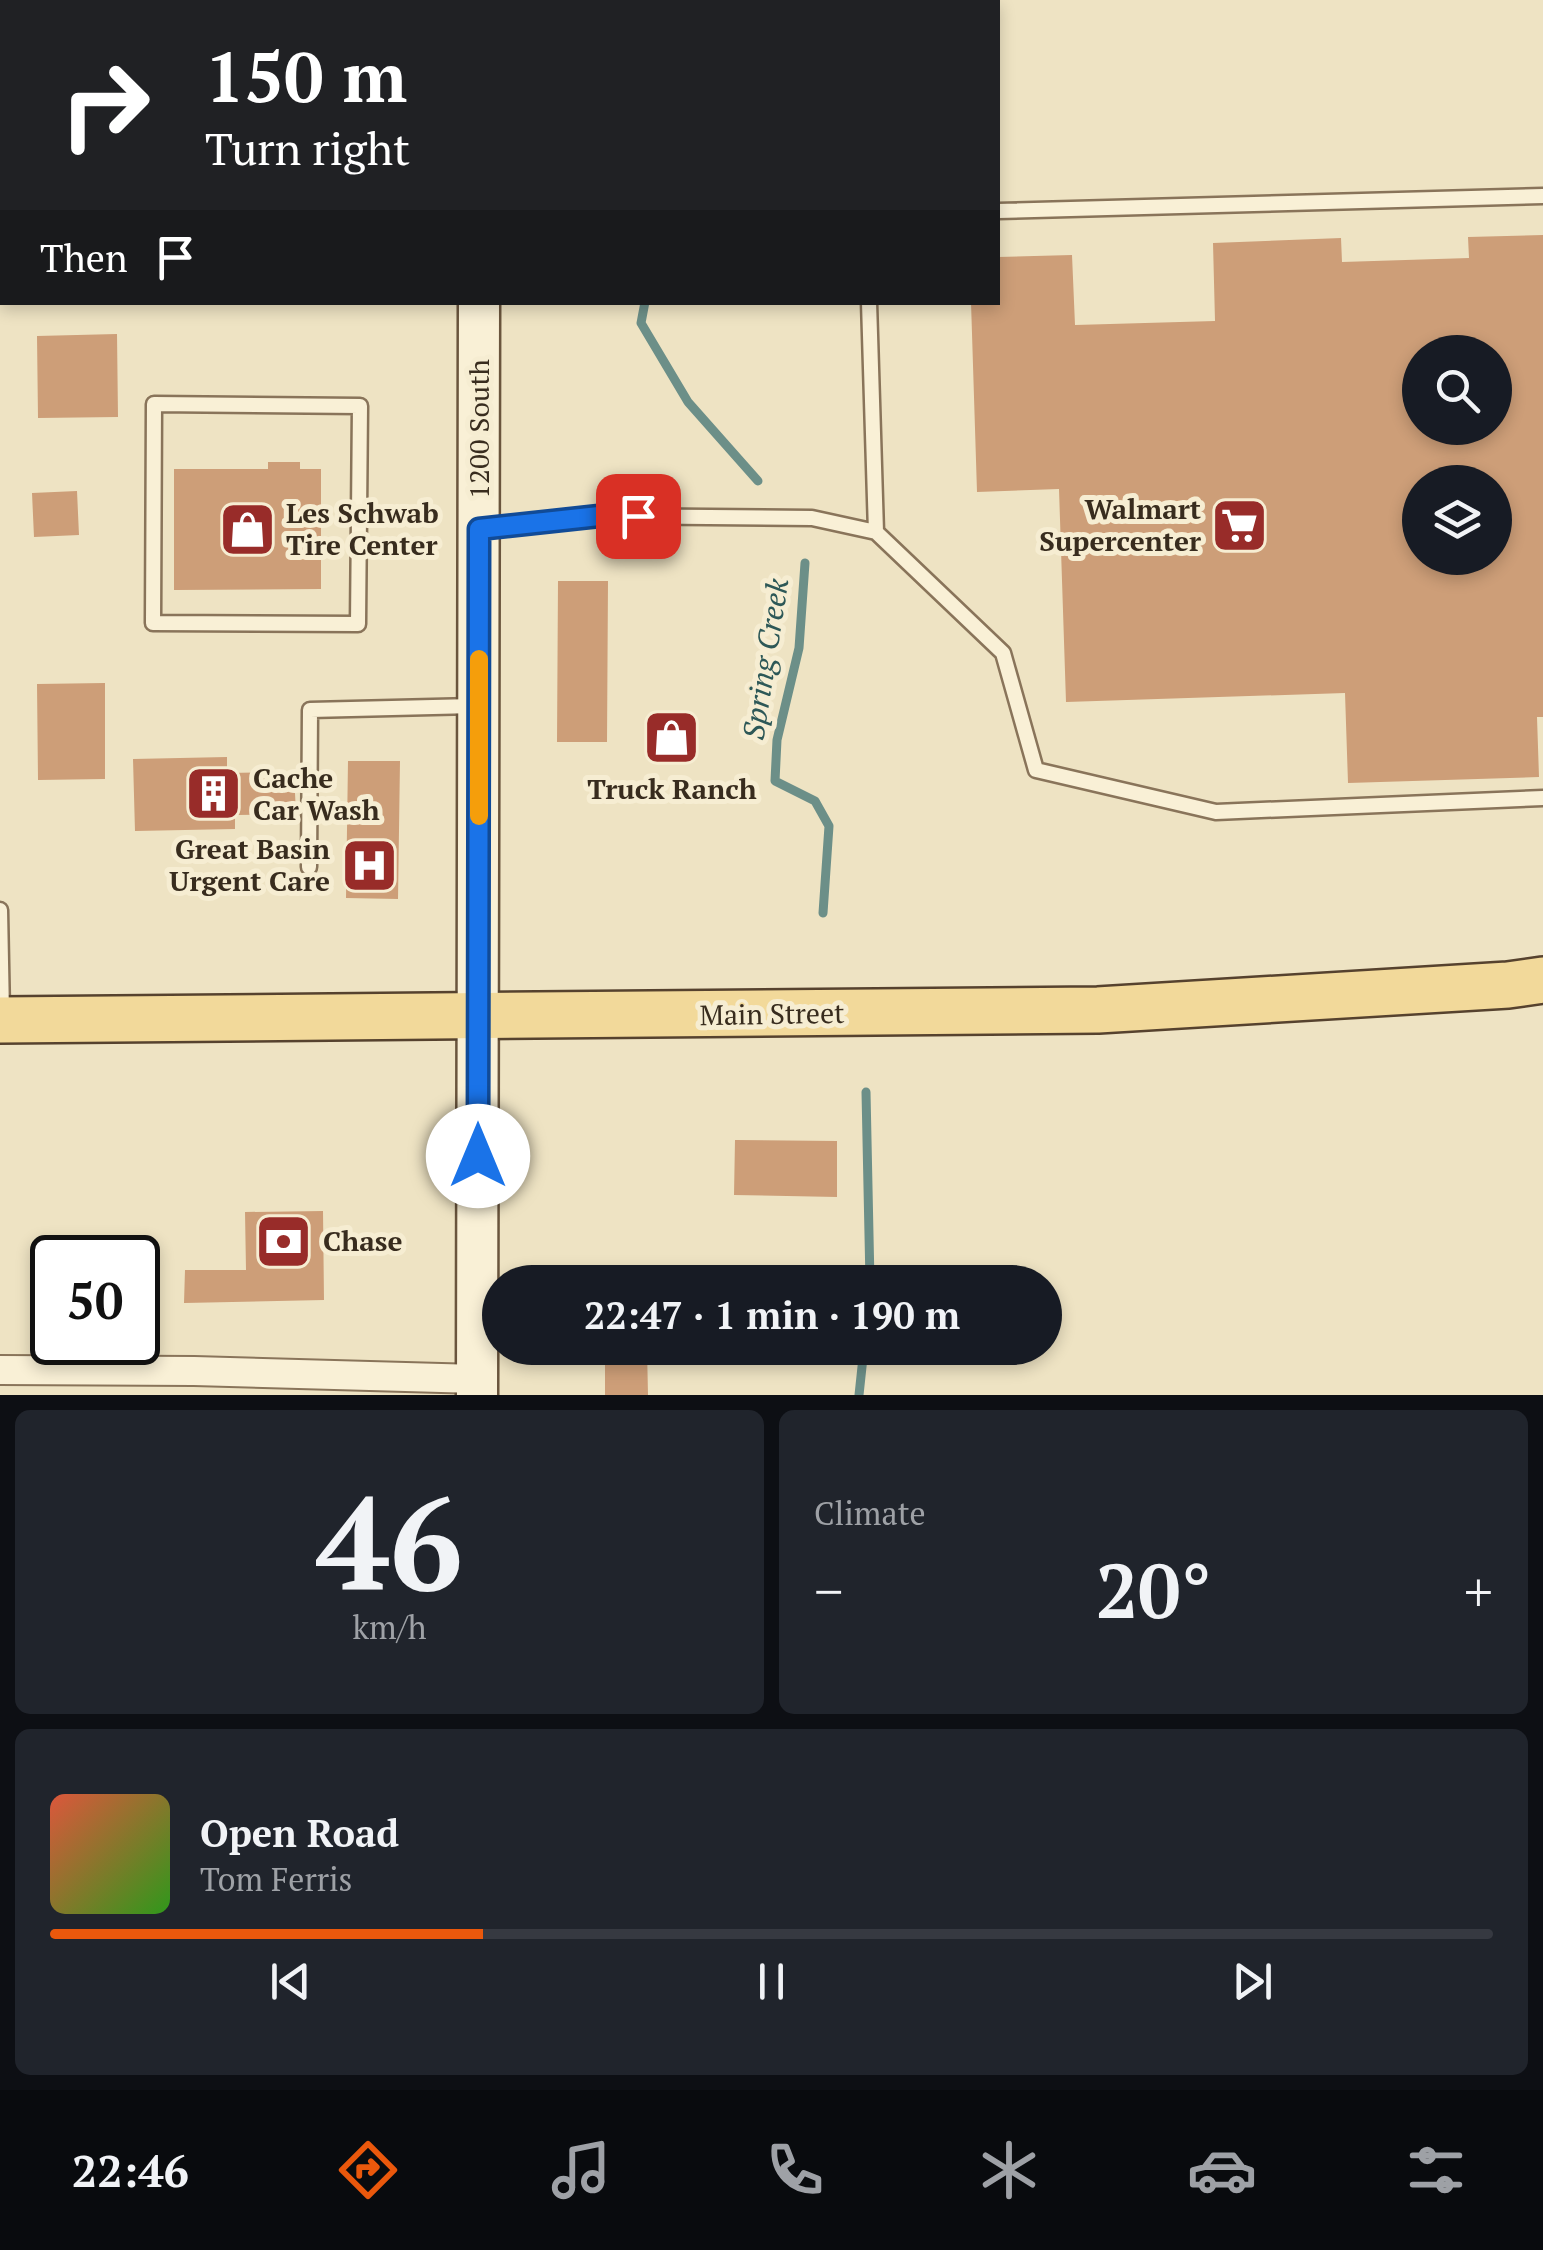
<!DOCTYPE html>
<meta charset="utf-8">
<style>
:root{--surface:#171b24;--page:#20242c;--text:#f1f3f6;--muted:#9ea1a6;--line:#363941;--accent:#ea580c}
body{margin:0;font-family:"PT Serif",serif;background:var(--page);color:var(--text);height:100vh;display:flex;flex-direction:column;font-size:38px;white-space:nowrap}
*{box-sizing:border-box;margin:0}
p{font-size:32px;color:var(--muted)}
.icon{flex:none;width:55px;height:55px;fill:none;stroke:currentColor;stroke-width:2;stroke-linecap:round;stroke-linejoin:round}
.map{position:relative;height:1395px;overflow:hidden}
.sheet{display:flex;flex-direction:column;gap:15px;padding:15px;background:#0d0f14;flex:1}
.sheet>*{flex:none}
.banner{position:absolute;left:0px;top:0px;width:1000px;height:305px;box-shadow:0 5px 15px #0003;background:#202124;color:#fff;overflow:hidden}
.controls{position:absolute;left:1402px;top:335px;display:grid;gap:20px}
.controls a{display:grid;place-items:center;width:110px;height:110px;border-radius:50%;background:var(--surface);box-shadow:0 5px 15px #0003;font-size:50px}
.speed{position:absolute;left:30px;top:1235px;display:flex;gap:20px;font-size:50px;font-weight:700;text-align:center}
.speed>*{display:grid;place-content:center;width:130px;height:130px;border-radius:50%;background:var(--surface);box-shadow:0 5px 15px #0003;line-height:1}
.speed .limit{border:5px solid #111;border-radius:15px;background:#fff;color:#111}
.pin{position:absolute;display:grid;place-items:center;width:85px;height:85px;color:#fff;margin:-42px;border-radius:20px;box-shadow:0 5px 15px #0006}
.me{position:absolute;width:110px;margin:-55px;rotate:0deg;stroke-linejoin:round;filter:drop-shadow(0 0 8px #0008)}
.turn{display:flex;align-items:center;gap:35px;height:210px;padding:0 40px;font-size:45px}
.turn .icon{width:130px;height:130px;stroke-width:2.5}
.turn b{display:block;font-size:70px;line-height:85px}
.then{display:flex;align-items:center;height:95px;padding:0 40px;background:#0003;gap:20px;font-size:38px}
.big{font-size:75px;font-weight:700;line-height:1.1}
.sheet .widget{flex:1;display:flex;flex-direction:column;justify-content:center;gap:15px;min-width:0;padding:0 35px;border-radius:15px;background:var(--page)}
.sheet .dial{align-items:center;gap:0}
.dial b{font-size:130px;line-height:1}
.song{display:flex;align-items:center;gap:30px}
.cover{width:120px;height:120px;border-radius:15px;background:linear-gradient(135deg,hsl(10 70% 55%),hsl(110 70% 35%))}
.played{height:10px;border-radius:5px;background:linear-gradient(90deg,var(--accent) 30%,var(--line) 30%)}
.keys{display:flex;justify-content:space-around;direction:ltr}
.heat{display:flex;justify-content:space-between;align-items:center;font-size:55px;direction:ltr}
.sheet .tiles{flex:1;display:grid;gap:15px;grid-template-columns:1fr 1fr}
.widget:last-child{grid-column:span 2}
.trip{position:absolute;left:482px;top:1265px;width:580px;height:100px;border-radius:50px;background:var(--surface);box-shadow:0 5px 15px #0003;font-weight:700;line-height:100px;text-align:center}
.dock{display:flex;height:160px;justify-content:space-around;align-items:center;background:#090b0e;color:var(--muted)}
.dock .icon{width:70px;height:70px}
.dock .active{color:var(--accent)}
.dock b{font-size:45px;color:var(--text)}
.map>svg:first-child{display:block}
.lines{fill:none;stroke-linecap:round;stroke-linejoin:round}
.stream{stroke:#6c8f88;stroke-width:9}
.building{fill:#cd9e78;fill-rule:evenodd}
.service-casing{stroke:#89745a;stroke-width:19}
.minor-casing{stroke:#89745a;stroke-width:32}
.secondary-casing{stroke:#6a553d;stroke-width:45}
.primary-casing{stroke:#56422e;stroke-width:50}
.service{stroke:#f9f0d6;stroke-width:14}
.minor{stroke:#f9f0d6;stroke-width:28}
.secondary{stroke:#f9f0d6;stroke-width:40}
.primary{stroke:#f2d99a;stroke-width:45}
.route-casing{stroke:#114b97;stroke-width:25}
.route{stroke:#1a73e8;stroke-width:18}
.slow{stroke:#f59e0b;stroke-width:18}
.labels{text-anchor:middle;stroke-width:10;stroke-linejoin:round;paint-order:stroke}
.street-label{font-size:28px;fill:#382c1e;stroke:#f6edd2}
.poi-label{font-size:28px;font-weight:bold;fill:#382c1e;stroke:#f6edd2;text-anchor:start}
.water-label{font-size:30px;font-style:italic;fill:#2d5857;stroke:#f6edd2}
</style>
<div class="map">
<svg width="1543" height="1395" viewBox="0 0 1543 1395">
<rect width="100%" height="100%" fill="#eee3c3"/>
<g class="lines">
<path class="stream" d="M710,2V0
M645,302L641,323L688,402L758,481
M805,563L799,648L777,740L775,781L815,801L829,826L823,913
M866,1092L870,1282
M859,1395L864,1348"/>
</g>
<path class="building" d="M1543,235V717H1537L1539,777L1348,783L1345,693L1066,702L1059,489L977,492L971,302H998V257L1072,255L1075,325L1215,321L1213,243L1341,238L1342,262L1469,258L1468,237ZM1420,352H1495V428H1420ZM1420,482H1495V558H1420Z
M117,334L118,417L38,418L37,336Z
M268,462H300V469H321V589L174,590V469H268Z
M77,491L79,535L34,537L32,493Z
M558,581H608L607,742H557Z
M105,683V779L38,780L37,684Z
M227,757V773L294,772L296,814L235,815V829L135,831L133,759Z
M348,761H400L398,899L346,898Z
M735,1140L837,1141V1197L734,1195Z
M323,1211L324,1300L184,1303L185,1270H246L245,1212Z
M604,1272H647V1282H604Z
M605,1348H647L648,1395H605Z"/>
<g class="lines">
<defs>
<path id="service" d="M998,211L1543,196
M869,302L876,532
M154,404L360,406L358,624L153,623Z
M480,529L599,516L812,518L876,532L1003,653L1036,770L1216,812L1543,798
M309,867L310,710L474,706
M0,910L2,1014"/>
<path id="minor" d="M0,1370L194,1371L477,1379"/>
<path id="secondary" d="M480,2V0
M477,1395L479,302"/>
<path id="primary" d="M0,1020L1098,1010L1508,985L1543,980"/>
</defs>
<use href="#service" class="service-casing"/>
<use href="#minor" class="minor-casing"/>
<use href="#secondary" class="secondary-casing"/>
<use href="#primary" class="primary-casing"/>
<use href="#service" class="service"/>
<use href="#minor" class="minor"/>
<use href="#secondary" class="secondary"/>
<use href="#primary" class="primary"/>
</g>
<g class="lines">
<defs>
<path id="route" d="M478,1156L479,529L599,516H638"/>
</defs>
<use href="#route" class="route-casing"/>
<use href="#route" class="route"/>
<path class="slow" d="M479,816V659"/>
</g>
<defs>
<symbol id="supermarket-square" viewBox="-11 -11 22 22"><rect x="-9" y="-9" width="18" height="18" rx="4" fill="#982c29" stroke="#f6edd2"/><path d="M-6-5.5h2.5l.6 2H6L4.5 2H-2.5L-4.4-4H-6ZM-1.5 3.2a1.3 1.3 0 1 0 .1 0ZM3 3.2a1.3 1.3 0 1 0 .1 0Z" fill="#fff"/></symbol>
<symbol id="shop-square" viewBox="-11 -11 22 22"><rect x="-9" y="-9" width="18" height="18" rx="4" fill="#982c29" stroke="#f6edd2"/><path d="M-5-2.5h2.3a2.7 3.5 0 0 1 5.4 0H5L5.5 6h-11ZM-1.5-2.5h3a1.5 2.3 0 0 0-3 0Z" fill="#fff"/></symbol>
<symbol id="building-square" viewBox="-11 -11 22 22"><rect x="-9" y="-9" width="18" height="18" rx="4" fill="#982c29" stroke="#f6edd2"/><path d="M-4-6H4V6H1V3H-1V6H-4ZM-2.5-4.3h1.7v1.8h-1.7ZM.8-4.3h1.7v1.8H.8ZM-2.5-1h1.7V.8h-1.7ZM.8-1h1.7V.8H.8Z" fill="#fff"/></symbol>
<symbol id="hospital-square" viewBox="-11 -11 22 22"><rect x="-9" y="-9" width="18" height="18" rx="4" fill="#982c29" stroke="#f6edd2"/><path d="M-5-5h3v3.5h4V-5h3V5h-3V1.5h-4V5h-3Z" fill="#fff"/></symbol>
<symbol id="bank-square" viewBox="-11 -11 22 22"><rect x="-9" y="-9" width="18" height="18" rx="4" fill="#982c29" stroke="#f6edd2"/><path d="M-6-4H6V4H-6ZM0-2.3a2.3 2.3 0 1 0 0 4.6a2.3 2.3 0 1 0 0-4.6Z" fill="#fff"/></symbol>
</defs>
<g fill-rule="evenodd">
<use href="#supermarket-square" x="1208" y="494" width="63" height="63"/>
<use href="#shop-square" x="216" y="498" width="63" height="63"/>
<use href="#shop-square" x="640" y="706" width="63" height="63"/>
<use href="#building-square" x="182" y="762" width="63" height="63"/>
<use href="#hospital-square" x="338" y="834" width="63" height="63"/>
<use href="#bank-square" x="252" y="1210" width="63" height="63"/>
</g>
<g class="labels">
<g class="street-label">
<text transform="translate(479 429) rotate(-90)" y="10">1200 South</text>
<text transform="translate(772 1014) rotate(-1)" y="10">Main Street</text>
</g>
<g class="poi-label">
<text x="1201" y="519" text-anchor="end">Walmart<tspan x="1201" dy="32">Supercenter</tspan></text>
<text x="286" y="523">Les Schwab<tspan x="286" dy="32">Tire Center</tspan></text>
<text x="253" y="788">Cache<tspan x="253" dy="32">Car Wash</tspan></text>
<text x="672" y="799" text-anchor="middle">Truck Ranch</text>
<text x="330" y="859" text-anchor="end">Great Basin<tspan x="330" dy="32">Urgent Care</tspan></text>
<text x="323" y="1251">Chase</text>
</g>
<g class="water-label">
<text transform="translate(766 659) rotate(-81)" y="10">Spring Creek</text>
</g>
</g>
</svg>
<div class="controls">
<a><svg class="icon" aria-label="search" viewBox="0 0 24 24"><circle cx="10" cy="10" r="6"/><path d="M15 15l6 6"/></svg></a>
<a><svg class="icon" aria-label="layers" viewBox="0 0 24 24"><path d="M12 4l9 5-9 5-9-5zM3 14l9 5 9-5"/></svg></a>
</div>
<div class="speed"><div class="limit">50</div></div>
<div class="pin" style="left:638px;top:516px;background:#d93025"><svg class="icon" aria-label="arrive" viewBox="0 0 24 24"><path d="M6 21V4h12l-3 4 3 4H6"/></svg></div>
<svg class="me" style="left:478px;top:1156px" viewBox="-20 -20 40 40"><circle r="19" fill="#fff"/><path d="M0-13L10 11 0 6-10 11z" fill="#1a73e8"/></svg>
<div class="trip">22:47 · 1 min · 190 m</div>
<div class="banner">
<div class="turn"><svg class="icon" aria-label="right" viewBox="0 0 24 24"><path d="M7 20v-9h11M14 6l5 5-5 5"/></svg><div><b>150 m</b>Turn right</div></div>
<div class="then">Then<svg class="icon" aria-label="arrive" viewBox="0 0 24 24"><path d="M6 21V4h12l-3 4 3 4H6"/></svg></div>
</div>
</div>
<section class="sheet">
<div class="tiles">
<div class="widget dial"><b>46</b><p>km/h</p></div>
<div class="widget"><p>Climate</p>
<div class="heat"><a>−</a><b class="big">20°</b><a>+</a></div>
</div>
<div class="widget">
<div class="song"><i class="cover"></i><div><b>Open Road</b><p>Tom Ferris</p></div></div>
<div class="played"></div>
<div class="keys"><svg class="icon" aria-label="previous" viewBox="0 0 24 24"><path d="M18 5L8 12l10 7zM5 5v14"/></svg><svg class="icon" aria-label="pause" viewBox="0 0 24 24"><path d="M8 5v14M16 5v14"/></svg><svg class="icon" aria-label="next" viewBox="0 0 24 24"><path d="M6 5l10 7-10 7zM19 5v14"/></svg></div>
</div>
</div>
</section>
<nav class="dock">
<b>22:46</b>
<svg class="icon active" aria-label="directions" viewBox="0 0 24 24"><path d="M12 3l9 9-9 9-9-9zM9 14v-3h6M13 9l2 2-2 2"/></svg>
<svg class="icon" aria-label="music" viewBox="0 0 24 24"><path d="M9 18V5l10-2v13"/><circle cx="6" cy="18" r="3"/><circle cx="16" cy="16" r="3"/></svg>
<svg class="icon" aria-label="phone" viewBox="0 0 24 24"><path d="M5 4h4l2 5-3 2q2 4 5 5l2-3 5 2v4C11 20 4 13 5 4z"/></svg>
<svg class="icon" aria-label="climate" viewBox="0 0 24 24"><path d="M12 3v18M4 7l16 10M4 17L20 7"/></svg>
<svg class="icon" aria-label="car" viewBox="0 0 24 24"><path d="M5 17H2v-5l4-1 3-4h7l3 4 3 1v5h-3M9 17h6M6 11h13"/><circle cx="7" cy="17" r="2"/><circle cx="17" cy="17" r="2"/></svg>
<svg class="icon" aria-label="filters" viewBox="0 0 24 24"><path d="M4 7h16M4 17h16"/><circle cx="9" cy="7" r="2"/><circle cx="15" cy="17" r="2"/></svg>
</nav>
